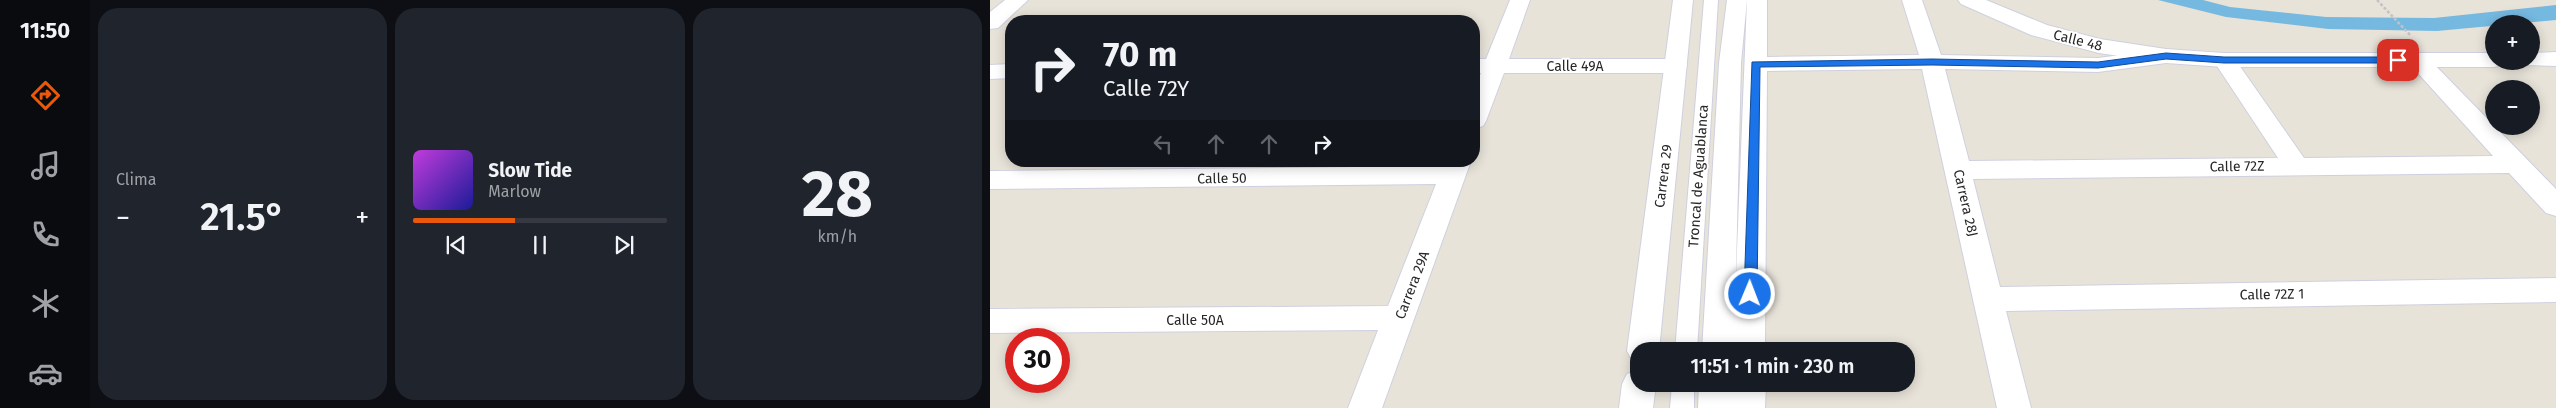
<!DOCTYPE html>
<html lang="es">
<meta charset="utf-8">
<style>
:root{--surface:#171b24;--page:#20242c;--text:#f1f3f6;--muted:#9ea1a6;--line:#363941;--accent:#ea580c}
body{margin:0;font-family:"Fira Sans",sans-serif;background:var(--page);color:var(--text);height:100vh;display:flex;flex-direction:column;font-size:19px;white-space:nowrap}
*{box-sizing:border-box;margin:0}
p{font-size:16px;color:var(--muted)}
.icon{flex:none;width:28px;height:28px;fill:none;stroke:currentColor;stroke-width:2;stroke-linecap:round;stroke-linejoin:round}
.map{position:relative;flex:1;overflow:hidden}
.sheet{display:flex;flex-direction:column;gap:8px;padding:8px;background:#0d0f14;width:900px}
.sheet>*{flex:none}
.banner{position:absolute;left:15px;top:15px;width:475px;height:152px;border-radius:20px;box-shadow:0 2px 12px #0003;background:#171b24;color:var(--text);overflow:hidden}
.fabs{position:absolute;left:1495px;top:15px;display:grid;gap:10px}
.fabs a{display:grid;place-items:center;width:55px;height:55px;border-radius:50%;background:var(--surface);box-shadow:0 2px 12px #0003;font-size:25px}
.speed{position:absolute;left:15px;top:328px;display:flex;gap:10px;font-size:25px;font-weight:700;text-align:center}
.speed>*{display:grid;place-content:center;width:65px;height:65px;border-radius:50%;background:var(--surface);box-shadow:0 2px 12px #0003;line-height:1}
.speed .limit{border:8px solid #d22;background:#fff;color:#111}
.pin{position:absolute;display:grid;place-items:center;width:42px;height:42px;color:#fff;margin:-21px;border-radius:10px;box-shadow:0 2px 8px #0006}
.me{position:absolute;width:55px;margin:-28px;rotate:1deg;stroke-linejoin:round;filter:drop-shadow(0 0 4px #0008)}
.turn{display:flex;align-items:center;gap:18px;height:105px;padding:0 15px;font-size:22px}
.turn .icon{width:65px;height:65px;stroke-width:2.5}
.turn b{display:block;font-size:35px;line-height:42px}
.lanes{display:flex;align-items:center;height:48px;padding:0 15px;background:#0003;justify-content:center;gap:25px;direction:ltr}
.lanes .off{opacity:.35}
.big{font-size:38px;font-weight:600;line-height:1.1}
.sheet .tile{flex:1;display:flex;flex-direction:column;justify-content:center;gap:8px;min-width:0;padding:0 18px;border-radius:20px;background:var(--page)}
.sheet .dial{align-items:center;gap:0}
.dial b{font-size:65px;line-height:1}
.song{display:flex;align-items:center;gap:15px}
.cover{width:60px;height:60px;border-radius:8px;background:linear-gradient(135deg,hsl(290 70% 55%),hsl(240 70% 35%))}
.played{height:5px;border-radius:2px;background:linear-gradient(90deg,var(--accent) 40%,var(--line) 40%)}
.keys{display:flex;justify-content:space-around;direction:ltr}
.heat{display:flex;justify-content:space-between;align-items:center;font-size:28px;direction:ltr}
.sheet .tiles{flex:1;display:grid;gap:8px;grid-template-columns:repeat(3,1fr)}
.trip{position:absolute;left:640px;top:342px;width:285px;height:50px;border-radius:20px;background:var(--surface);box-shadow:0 2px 12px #0003;font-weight:600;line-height:50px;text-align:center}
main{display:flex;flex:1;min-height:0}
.dock{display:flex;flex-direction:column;width:90px;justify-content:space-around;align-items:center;background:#090b0e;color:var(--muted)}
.dock .icon{width:35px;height:35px}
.dock .current{color:var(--accent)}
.dock b{font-size:22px;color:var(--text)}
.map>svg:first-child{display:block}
.water{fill:#75b9e1}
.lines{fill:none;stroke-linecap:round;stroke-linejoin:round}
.service-casing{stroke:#cfd0df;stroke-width:2}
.minor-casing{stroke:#cfd0df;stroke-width:2}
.tertiary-casing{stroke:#cfd0df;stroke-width:2}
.path{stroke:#c3c3c3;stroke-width:2.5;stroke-dasharray:3 2;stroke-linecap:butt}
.service{fill:#fff;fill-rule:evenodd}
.minor{fill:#fff;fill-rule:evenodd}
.tertiary{fill:#fff;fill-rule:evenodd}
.route{fill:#1a73e8;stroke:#114b97}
.labels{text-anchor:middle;stroke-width:4;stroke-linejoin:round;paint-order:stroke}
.street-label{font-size:14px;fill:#272727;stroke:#fff}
</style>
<main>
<nav class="dock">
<b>11:50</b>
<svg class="icon current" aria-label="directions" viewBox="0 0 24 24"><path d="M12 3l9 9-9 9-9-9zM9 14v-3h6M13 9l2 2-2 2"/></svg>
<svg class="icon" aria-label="music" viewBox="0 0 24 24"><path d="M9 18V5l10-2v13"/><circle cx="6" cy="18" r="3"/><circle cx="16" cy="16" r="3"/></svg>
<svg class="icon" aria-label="phone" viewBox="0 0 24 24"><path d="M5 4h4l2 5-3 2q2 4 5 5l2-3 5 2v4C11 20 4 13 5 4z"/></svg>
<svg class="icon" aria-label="climate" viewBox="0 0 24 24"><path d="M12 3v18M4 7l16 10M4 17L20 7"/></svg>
<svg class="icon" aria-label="car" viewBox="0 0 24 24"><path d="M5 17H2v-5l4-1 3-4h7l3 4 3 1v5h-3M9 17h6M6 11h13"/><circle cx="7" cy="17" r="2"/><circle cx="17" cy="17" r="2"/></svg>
</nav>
<section class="sheet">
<div class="tiles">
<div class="tile"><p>Clima</p>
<div class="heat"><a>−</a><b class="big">21.5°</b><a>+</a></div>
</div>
<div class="tile">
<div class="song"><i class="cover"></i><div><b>Slow Tide</b><p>Marlow</p></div></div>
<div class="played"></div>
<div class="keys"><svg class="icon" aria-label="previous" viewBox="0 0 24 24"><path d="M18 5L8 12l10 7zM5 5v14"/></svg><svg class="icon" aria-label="pause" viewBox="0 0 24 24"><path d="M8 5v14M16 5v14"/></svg><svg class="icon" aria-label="next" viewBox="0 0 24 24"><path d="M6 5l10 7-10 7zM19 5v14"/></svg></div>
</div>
<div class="tile dial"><b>28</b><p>km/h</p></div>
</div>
</section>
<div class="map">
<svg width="1566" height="408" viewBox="0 0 1566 408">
<rect width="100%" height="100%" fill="#e8e3d9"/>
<path class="water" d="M1168,0H1213L1240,7L1336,17L1444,18L1566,5V20L1447,31L1338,29L1236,17Z"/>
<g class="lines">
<defs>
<path id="service" d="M714,0H728L707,351H685Z
M682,384H704V408H680Z"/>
<path id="minor" d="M15,0H38L8,28L0,29V12Z
M520,0H540L519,59H686L694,61L697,66L694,71L686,73H514L496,121L493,126L484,129V90L491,73H484V59H496Z
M757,0H777V57L929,55L912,0H932L951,55L1108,58L1176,49L1184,51L1187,56L1184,61L1176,63L1108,72L955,69L979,161L1288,158L1223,60L1226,55L1234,53L1242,55L1314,158L1503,156L1416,60L1419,55L1427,53L1435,55L1566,189V216L1556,213L1519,173L983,179L1010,287L1566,278V302L1016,311L1041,408H1007L932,69L777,71L775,351H743Z
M21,64V78L0,79V65Z
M455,161H481L392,408H358L388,330L0,333V309L398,306L446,184L0,189V171L453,166Z
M742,384H776L775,408H741Z"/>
<path id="tertiary" d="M683,0H703L669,351H649V363L642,360L637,351Z
M737,0H757L751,63L744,351H712L729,63Z
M968,0H996L1057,25L1110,39L1176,49L1234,53H1504V61H1515L1512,65L1504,67H1234L1176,63L1109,53L1041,35L971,4Z
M1566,52V66L1533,65L1530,61H1541V53Z
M649,370V384H666L663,408H629L632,384L637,374Z
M709,384H743L742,408H708Z"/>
</defs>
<use href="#service" class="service-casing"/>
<use href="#minor" class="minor-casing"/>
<use href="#tertiary" class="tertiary-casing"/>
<path class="path" d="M1387,0L1421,36"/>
<use href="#service" class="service"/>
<use href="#minor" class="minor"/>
<use href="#tertiary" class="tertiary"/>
</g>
<path class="route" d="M1176,53L1234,57H1408L1413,60L1408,63H1234L1176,59L1108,68L942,65L770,67L767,294L765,297H756L754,294L762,62L942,59L1108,62Z"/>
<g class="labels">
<g class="street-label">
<text transform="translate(1088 40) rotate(14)" y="5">Calle 48</text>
<text x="585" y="71">Calle 49A</text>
<text transform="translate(1247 166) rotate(-1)" y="5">Calle 72Z</text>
<text transform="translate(673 176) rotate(-83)" y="5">Carrera 29</text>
<text transform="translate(708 176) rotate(-86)" y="5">Troncal de Aguablanca</text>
<text transform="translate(232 178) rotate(-1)" y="5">Calle 50</text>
<text transform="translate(976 203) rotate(77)" y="5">Carrera 28J</text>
<text transform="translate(422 285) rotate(-69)" y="5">Carrera 29A</text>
<text transform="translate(1282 294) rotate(-1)" y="5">Calle 72Z 1</text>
<text x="205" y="325">Calle 50A</text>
</g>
</g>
</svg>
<div class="fabs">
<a>+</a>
<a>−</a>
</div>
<div class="speed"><div class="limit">30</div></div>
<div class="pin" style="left:1408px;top:60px;background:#d93025"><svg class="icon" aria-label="arrive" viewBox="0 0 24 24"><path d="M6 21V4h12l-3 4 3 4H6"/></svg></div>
<svg class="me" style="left:760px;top:294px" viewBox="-20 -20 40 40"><circle r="17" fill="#1a73e8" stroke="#fff" stroke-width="3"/><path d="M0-11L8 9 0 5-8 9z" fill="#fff"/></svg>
<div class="trip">11:51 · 1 min · 230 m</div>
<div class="banner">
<div class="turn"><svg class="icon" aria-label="right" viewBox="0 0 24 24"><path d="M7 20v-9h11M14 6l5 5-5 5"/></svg><div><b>70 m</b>Calle 72Y</div></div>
<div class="lanes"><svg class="icon off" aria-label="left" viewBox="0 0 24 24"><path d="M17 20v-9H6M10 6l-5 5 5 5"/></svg><svg class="icon off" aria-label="ahead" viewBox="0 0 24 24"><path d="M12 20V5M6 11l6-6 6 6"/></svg><svg class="icon off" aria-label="ahead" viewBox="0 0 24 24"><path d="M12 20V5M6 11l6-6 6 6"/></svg><svg class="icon" aria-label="right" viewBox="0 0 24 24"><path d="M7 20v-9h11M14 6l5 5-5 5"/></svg></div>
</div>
</div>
</main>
